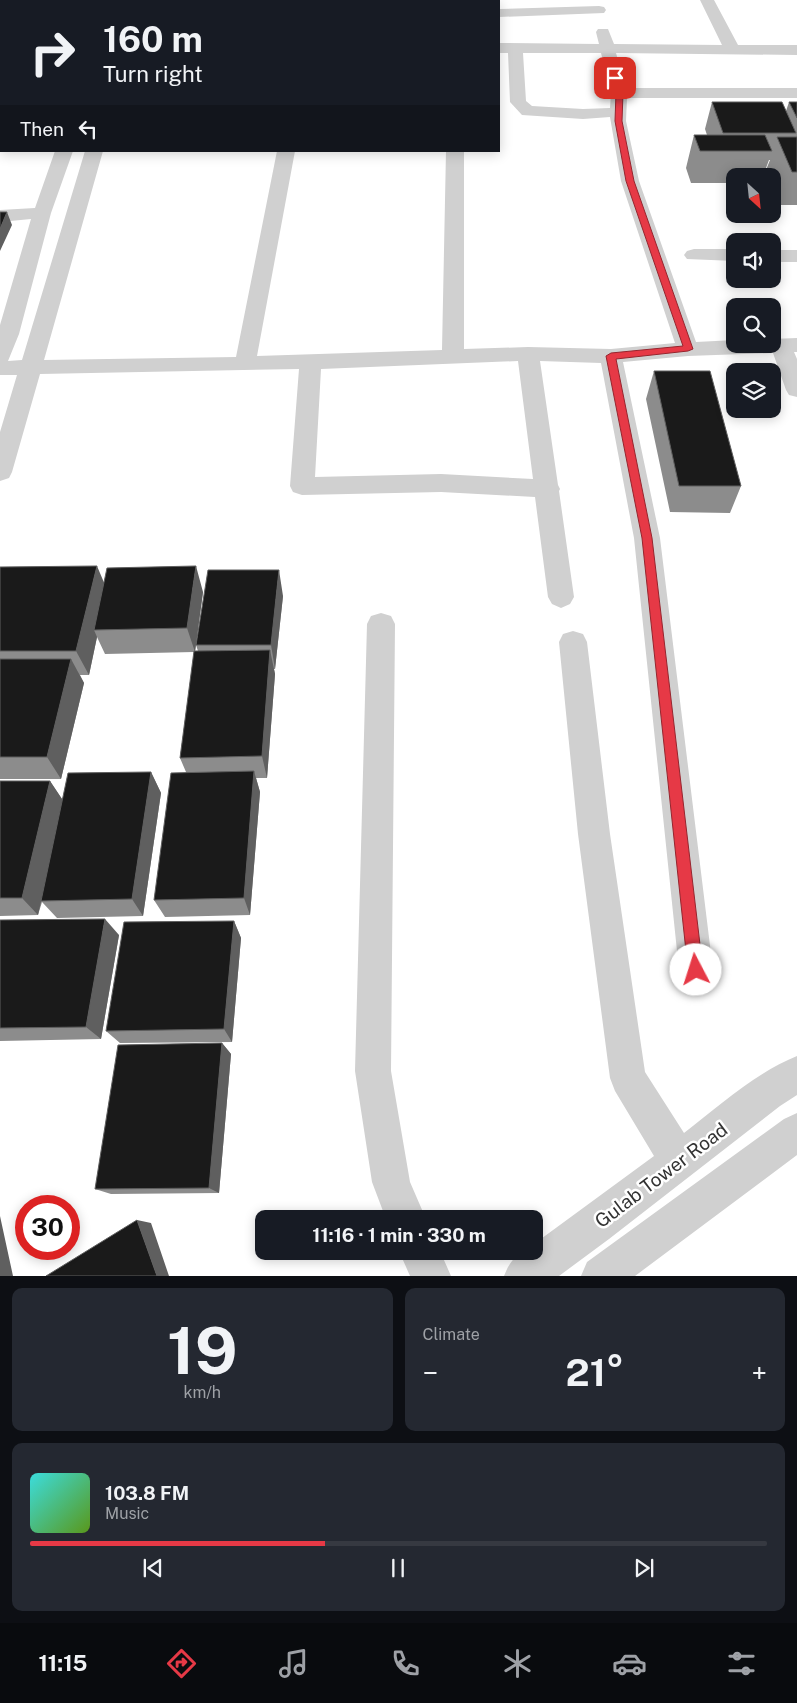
<!DOCTYPE html>
<meta charset="utf-8">
<style>
:root{--surface:#171b24;--page:#242831;--text:#f1f3f6;--muted:#9ea1a6;--line:#363941;--accent:#e63946}
body{margin:0;font-family:"Public Sans",sans-serif;background:var(--page);color:var(--text);height:100vh;display:flex;flex-direction:column;font-size:19px;white-space:nowrap}
*{box-sizing:border-box;margin:0}
p{font-size:16px;color:var(--muted)}
.icon{flex:none;width:28px;height:28px;fill:none;stroke:currentColor;stroke-width:2;stroke-linecap:round;stroke-linejoin:round}
.map{position:relative;height:1276px;overflow:hidden}
.drawer{display:flex;flex-direction:column;gap:12px;padding:12px;background:#0d0f14;flex:1}
.drawer>*{flex:none}
.hud{position:absolute;left:0px;top:0px;width:500px;height:152px;box-shadow:0 2px 12px #0003;background:#171b24;color:var(--text);overflow:hidden}
.needle{width:32px;rotate:153deg}
.tools{position:absolute;left:726px;top:168px;display:grid;gap:10px}
.tools a{display:grid;place-items:center;width:55px;height:55px;border-radius:10px;background:var(--surface);box-shadow:0 2px 12px #0003;font-size:25px}
.speed{position:absolute;left:15px;top:1195px;display:flex;gap:10px;font-size:25px;font-weight:700;text-align:center}
.speed>*{display:grid;place-content:center;width:65px;height:65px;border-radius:50%;background:var(--surface);box-shadow:0 2px 12px #0003;line-height:1}
.speed .limit{border:8px solid #d22;background:#fff;color:#111}
.pin{position:absolute;display:grid;place-items:center;width:42px;height:42px;color:#fff;margin:-21px;border-radius:10px;box-shadow:0 2px 8px #0006}
.me{position:absolute;width:55px;margin:-28px;rotate:355deg;stroke-linejoin:round;filter:drop-shadow(0 0 4px #0008)}
.turn{display:flex;align-items:center;gap:18px;height:105px;padding:0 20px;font-size:22px}
.turn .icon{width:65px;height:65px;stroke-width:2.5}
.turn b{display:block;font-size:35px;line-height:42px}
.then{display:flex;align-items:center;height:48px;padding:0 20px;background:#0003;gap:10px;font-size:19px}
.big{font-size:38px;font-weight:700;line-height:1.1}
.drawer .widget{flex:1;display:flex;flex-direction:column;justify-content:center;gap:8px;min-width:0;padding:0 18px;border-radius:10px;background:var(--page)}
.drawer .dial{align-items:center;gap:0}
.dial b{font-size:65px;line-height:1}
.song{display:flex;align-items:center;gap:15px}
.cover{width:60px;height:60px;border-radius:8px;background:linear-gradient(135deg,hsl(180 70% 55%),hsl(90 70% 35%))}
.played{height:5px;border-radius:2px;background:linear-gradient(90deg,var(--accent) 40%,var(--line) 40%)}
.keys{display:flex;justify-content:space-around;direction:ltr}
.heat{display:flex;justify-content:space-between;align-items:center;font-size:28px;direction:ltr}
.drawer .tiles{flex:1;display:grid;gap:12px;grid-template-columns:1fr 1fr}
.widget:last-child{grid-column:span 2}
.trip{position:absolute;left:255px;top:1210px;width:288px;height:50px;border-radius:10px;background:var(--surface);box-shadow:0 2px 12px #0003;font-weight:700;line-height:50px;text-align:center}
.tabs{display:flex;height:80px;justify-content:space-around;align-items:center;background:#090b0e;color:var(--muted)}
.tabs .icon{width:35px;height:35px}
.tabs .selected{color:var(--accent)}
.tabs b{font-size:22px;color:var(--text)}
.map>svg:first-child{display:block}
.lines{fill:none;stroke-linecap:round;stroke-linejoin:round}
.minor{fill:#d0d0d0;fill-rule:evenodd}
.wall{fill:#8c8c8c}
.shaded-wall{fill:#5f5f5f}
.building{fill:#1a1a1a;stroke:#5f5f5f}
.route{fill:#e63946;stroke:#96252e}
.labels{text-anchor:middle;stroke-width:5;stroke-linejoin:round;paint-order:stroke}
.near-street-label{font-size:19px;fill:#333;stroke:#fff}
</style>
<div class="map">
<svg width="797" height="1276" viewBox="0 0 797 1276">
<rect width="100%" height="100%" fill="#fff"/>
<g class="lines">
<path class="minor" d="M114,0H128V1H114Z
M138,0H152V1H138Z
M225,0H239V1H225Z
M307,0H321L322,1H308Z
M700,0H714L738,45H797V55L616,53L626,88H797V98H627L626,121L639,181L696,342L735,340V344H772V339L797,338V352H794L797,359V397L789,395L786,390L773,353L688,356L623,362L660,538L713,970L708,982L696,987L684,982L679,970L634,538L601,363L540,361L558,485L560,489L559,491L574,597L570,604L561,608L552,604L548,597L535,497L441,492L302,495L293,492L290,486L299,369L40,374L12,472L9,478L0,481V432L17,375H0V325L31,219L0,222V210L35,208L55,151H73L51,213L19,334L8,361L22,360L85,151H103L44,360L236,357L277,151H295L257,356L442,350L446,151H464V349L528,347L611,349L675,343L621,181L610,117L583,119L522,115L510,102L508,53H499V43L599,44L596,32L598,29H608L614,44L722,45ZM523,53H601L611,93L610,108L583,109L532,106L526,101ZM518,361L533,479L441,474L315,477L321,369Z
M599,6L604,7L606,10L604,13L499,17V9Z
M0,127H1V137H0Z
M694,249H735V261L687,259L684,255L687,251Z
M772,250H797V262H772Z
M381,613L391,616L395,624L391,1071L410,1182L426,1219H386L372,1182L355,1071L367,624L371,616Z
M573,631L583,634L587,642L610,834L645,1072L684,1133C719,1106 755,1073 797,1056V1095L780,1106L609,1239L559,1276H504C510,1261 517,1251 534,1251V1244L654,1156L615,1091L610,1078L578,834L559,642L563,634Z
M797,1113V1155L635,1276H581L587,1262L784,1119Z
M399,1251H440L451,1276H410Z"/>
</g>
<path class="wall" d="M1,19V103L0,114V22Z
M712,102L786,111L789,102H797V205H781L772,184V176H769L766,170L770,160H769L763,176H735V183H691L686,168L694,135H707L705,129Z
M654,371L741,486L730,513L670,512L646,399Z
M0,567L104,583L203,592L195,651H198L196,645L283,596L275,669H274L275,674L267,778H256L260,792L250,915L165,917L154,900L186,772L180,758L194,652L105,654L97,637L89,675H80L84,683L61,779H0Z
M151,772L161,793L143,916L57,918L42,902L38,915L0,916V781H50L62,799Z
M0,920L119,935L101,1039L0,1041Z
M234,921L241,938L232,1042L120,1043L106,1031Z
M222,1043L231,1054L219,1193L111,1194L95,1189Z"/>
<path class="shaded-wall" d="M0,100L1,104V112L0,114Z
M7,212L12,225L0,251V229Z
M97,566L108,592L94,630L97,637L89,675L76,651Z
M196,566L203,592L195,652L187,628Z
M279,570L283,596L275,669L271,645Z
M270,650L275,674L267,778L262,756Z
M71,659L84,683L61,779L47,757Z
M254,771L260,792L250,915L244,898Z
M151,772L161,793L143,916L132,899Z
M50,781L64,802L38,915L22,898Z
M105,919L119,935L101,1039L86,1027Z
M234,921L241,938L232,1042L224,1029Z
M222,1043L231,1054L219,1193L209,1188Z
M0,1216L13,1276H0Z
M137,1220L151,1223L169,1276H157Z"/>
<path class="building" d="M9,0H44V1H8Z
M56,0H92L91,1H56Z
M1,19V27H0V22Z
M0,30H1V49H0Z
M0,52H1V72H0Z
M0,76H1V95L0,97Z
M712,102H782L796,133H723Z
M789,102H797V118Z
M694,135H765L772,151H700Z
M777,137H797V172H792Z
M0,212H7L0,229Z
M654,371H710L741,486H679Z
M97,566L76,651H0V567Z
M196,566L187,628L94,630L107,568Z
M208,570H279L271,645H196Z
M270,650L262,756L180,758L194,651Z
M0,659H71L47,757H0Z
M254,771L244,898L154,900L171,773Z
M151,772L132,899L41,901L68,773Z
M0,781H50L22,898H0Z
M105,919L86,1027L0,1028V920Z
M234,921L224,1029L106,1031L124,922Z
M222,1043L209,1188L95,1189L118,1045Z
M137,1220L157,1276H46Z"/>
<path class="route" d="M612,77L618,78L623,93L622,121L634,181L693,349L688,351L616,359L652,538L703,970L701,975L696,977L690,975L688,970L642,538L606,356L611,353L683,346L626,181L615,121L616,93Z"/>
<g class="labels">
<g class="near-street-label">
<text transform="translate(661 1175) rotate(-37)" y="7">Gulab Tower Road</text>
</g>
</g>
</svg>
<div class="tools">
<a><svg class="needle" viewBox="-14 -14 28 28"><path d="M0-13l5 13h-10z" fill="#e53935"/><path d="M0 13l5-13h-10z" fill="#9ea1a6"/></svg></a>
<a><svg class="icon" aria-label="sound" viewBox="0 0 24 24"><path d="M4 9h4l5-4v14l-5-4H4zM17 9q2 3 0 6"/></svg></a>
<a><svg class="icon" aria-label="search" viewBox="0 0 24 24"><circle cx="10" cy="10" r="6"/><path d="M15 15l6 6"/></svg></a>
<a><svg class="icon" aria-label="layers" viewBox="0 0 24 24"><path d="M12 4l9 5-9 5-9-5zM3 14l9 5 9-5"/></svg></a>
</div>
<div class="speed"><div class="limit">30</div></div>
<div class="pin" style="left:615px;top:78px;background:#d93025"><svg class="icon" aria-label="arrive" viewBox="0 0 24 24"><path d="M6 21V4h12l-3 4 3 4H6"/></svg></div>
<svg class="me" style="left:696px;top:970px" viewBox="-20 -20 40 40"><circle r="19" fill="#fff"/><path d="M0-13L10 11 0 6-10 11z" fill="#e63946"/></svg>
<div class="trip">11:16 · 1 min · 330 m</div>
<div class="hud">
<div class="turn"><svg class="icon" aria-label="right" viewBox="0 0 24 24"><path d="M7 20v-9h11M14 6l5 5-5 5"/></svg><div><b>160 m</b>Turn right</div></div>
<div class="then">Then<svg class="icon" aria-label="left" viewBox="0 0 24 24"><path d="M17 20v-9H6M10 6l-5 5 5 5"/></svg></div>
</div>
</div>
<section class="drawer">
<div class="tiles">
<div class="widget dial"><b>19</b><p>km/h</p></div>
<div class="widget"><p>Climate</p>
<div class="heat"><a>−</a><b class="big">21°</b><a>+</a></div>
</div>
<div class="widget">
<div class="song"><i class="cover"></i><div><b>103.8 FM</b><p>Music</p></div></div>
<div class="played"></div>
<div class="keys"><svg class="icon" aria-label="previous" viewBox="0 0 24 24"><path d="M18 5L8 12l10 7zM5 5v14"/></svg><svg class="icon" aria-label="pause" viewBox="0 0 24 24"><path d="M8 5v14M16 5v14"/></svg><svg class="icon" aria-label="next" viewBox="0 0 24 24"><path d="M6 5l10 7-10 7zM19 5v14"/></svg></div>
</div>
</div>
</section>
<nav class="tabs">
<b>11:15</b>
<svg class="icon selected" aria-label="directions" viewBox="0 0 24 24"><path d="M12 3l9 9-9 9-9-9zM9 14v-3h6M13 9l2 2-2 2"/></svg>
<svg class="icon" aria-label="music" viewBox="0 0 24 24"><path d="M9 18V5l10-2v13"/><circle cx="6" cy="18" r="3"/><circle cx="16" cy="16" r="3"/></svg>
<svg class="icon" aria-label="phone" viewBox="0 0 24 24"><path d="M5 4h4l2 5-3 2q2 4 5 5l2-3 5 2v4C11 20 4 13 5 4z"/></svg>
<svg class="icon" aria-label="climate" viewBox="0 0 24 24"><path d="M12 3v18M4 7l16 10M4 17L20 7"/></svg>
<svg class="icon" aria-label="car" viewBox="0 0 24 24"><path d="M5 17H2v-5l4-1 3-4h7l3 4 3 1v5h-3M9 17h6M6 11h13"/><circle cx="7" cy="17" r="2"/><circle cx="17" cy="17" r="2"/></svg>
<svg class="icon" aria-label="filters" viewBox="0 0 24 24"><path d="M4 7h16M4 17h16"/><circle cx="9" cy="7" r="2"/><circle cx="15" cy="17" r="2"/></svg>
</nav>
